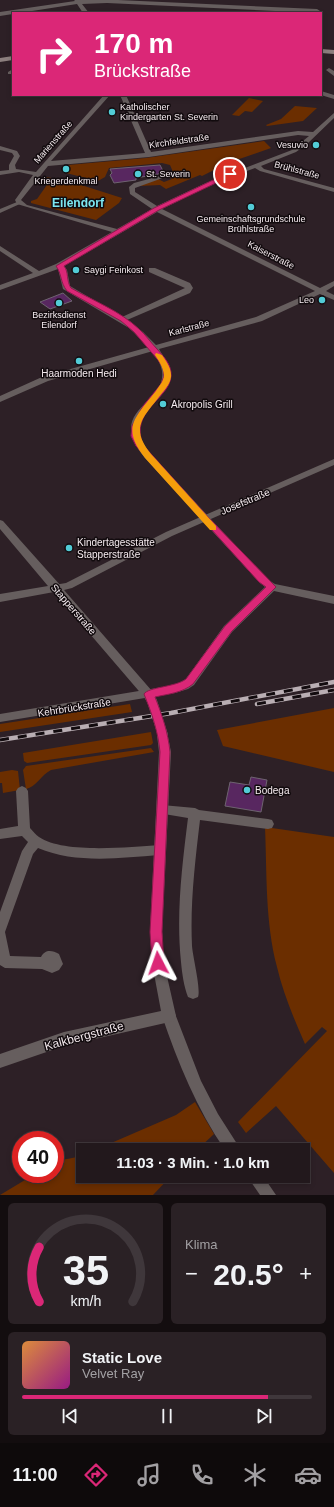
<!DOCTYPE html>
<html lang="de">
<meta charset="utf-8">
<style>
:root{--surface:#22181c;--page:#2a2125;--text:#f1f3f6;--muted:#a2a0a3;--line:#3f373b;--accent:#db2777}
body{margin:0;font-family:Helvetica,sans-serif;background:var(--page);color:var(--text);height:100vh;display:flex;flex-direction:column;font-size:15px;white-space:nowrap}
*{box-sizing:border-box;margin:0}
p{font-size:13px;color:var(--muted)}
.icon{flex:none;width:22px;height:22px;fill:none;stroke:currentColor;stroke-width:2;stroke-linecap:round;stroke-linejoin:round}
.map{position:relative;height:1195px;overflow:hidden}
.side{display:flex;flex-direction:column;gap:8px;padding:8px;background:#130d0f;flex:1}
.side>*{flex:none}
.banner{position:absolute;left:12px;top:12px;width:310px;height:84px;border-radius:0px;box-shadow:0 2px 6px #0003,0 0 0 1px var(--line);background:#db2777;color:#fff;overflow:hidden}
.speed{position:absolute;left:12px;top:1131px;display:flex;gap:8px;font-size:20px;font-weight:700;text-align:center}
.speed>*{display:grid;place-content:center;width:52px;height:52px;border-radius:50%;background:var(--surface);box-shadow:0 2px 6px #0003,0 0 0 1px var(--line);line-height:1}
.speed .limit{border:6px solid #d22;background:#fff;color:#111}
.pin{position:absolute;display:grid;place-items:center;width:34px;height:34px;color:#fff;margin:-17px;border:2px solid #fff;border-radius:50%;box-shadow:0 1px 4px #0007}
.me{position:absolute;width:44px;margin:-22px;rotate:356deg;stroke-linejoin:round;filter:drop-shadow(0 0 3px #0008)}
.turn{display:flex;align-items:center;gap:14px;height:84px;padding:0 16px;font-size:18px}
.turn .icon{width:52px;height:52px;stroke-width:2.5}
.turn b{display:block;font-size:28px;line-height:34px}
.big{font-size:30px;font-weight:600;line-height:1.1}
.side .card{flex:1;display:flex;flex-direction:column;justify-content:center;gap:6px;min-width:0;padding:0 14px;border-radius:6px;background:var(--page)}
.side .dial{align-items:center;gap:0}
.dial svg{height:104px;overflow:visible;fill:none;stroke:var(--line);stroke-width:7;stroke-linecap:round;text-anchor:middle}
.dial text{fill:var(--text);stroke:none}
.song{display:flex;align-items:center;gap:12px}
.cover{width:48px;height:48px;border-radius:6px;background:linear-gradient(135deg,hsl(30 70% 55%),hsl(310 70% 35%))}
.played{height:4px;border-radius:2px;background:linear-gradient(90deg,var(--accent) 85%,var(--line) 85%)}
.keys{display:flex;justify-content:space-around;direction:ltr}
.heat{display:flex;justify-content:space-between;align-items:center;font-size:22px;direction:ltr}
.side .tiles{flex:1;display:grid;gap:8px;grid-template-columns:1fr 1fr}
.card:last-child{grid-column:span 2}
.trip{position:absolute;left:76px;top:1143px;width:234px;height:40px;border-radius:0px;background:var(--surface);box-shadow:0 2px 6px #0003,0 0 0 1px var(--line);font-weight:600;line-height:40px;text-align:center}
.tabs{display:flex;height:64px;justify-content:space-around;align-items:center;background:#0e0a0b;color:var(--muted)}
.tabs .icon{width:28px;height:28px}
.tabs .current{color:var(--accent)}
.tabs b{font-size:18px;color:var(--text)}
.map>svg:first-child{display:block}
.green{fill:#6b2e00}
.building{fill:#582760;stroke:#6e6370}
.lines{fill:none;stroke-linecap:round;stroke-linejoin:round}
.pedestrian{fill:#665e5e;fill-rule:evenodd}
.minor{fill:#665e5e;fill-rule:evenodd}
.tertiary{fill:#665e5e;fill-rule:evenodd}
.secondary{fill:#8c7f7e;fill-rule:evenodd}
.rail-casing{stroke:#b9aeb3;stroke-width:4.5}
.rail{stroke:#120b0e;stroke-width:3;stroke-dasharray:9;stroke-linecap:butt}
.tertiary-bridge{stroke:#665e5e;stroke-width:10}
.route{fill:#db2777;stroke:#8e194d}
.slow{fill:#f59e0b}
.poi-dot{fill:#52ccd6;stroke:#120b0e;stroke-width:1.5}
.labels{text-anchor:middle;stroke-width:3;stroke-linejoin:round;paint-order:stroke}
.far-poi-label{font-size:9px;fill:#f5ebef;stroke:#120b0e;text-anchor:start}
.far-street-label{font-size:9px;fill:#f5ebef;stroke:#120b0e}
.poi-label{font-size:10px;fill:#f5ebef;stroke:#120b0e;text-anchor:start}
.street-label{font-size:10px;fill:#f5ebef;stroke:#120b0e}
.far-district-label{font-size:12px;font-weight:bold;fill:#7ce7f1;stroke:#120b0e}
.near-street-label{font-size:12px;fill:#f5ebef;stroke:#120b0e}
</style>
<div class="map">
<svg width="334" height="1195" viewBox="0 0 334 1195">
<rect width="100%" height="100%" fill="#2d2026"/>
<path class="green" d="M249,98L263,101L252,112L245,111L239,116L232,115Z
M295,106L317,108L303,121L267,126L266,125L281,119Z
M264,141L271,148L228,163L202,176L200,175L166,189L160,185L139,186L158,179L164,182L172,179L168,176L173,172L170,165L162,163L109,168L105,177L98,181L66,173L68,165L146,158Z
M47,177L78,184L122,198L119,203L96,220L31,203V201L37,199L49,182H43Z
M130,704L132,712L0,732V724Z
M334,708V772L223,746L217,730Z
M151,732L153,743L151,745L27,763L24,761L23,753Z
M151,748L154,752L51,770C41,775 36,787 26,789L23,770L26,766Z
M12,770L18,771L20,790L3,793L2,783H0V772Z
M265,827L334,837V1173L276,1106L246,1133L238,1122L327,1031L322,1027L305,1044C294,1019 283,993 277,967C265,922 267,873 265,827Z
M195,1102L214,1134L197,1150H95L176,1115Z
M83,1155V1176H171L153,1195H0L35,1174H55V1163C64,1158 73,1159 83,1155Z"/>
<path class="building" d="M160,165L164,173L136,178V180L114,183L110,175L112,173L110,169Z
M63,293L72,301L50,309L40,302Z
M251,777L267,780L261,812L225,806L230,782L249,785Z"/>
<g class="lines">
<path class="pedestrian" d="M17,202L22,203L0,213V209Z"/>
<path class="minor" d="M74,0H118L317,9L320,11L317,13L107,3L82,4L89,13H83L77,4L0,16V12L75,1Z
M329,68L334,71V76L326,70Z
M13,69V74H8V72Z
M321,91L334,95V99L321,95Z
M104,95H110L51,161L145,153L120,95H126L151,152L298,131L313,132L334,113V118L307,144L296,152L261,166L264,169L334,188V192L260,171L255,168L210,185L162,209L320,288L334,281V286L326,291L334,295V300L320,294L262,321L159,349C163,356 169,364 170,371C174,405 115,411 151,454L265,578L275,584L334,596V604L274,591L232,632L194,685L188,689L175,693L0,722V714L175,685L186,679L224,626L265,587L259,582L145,458C104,409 167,405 162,371C161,364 156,357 153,351L48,381L0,402V396L42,377L149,347L129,328L63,289L58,269L0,290V285L33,273L0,251V246L39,271L56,264L112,232L17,204L15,200L33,175L19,172L0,175V171L9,170V165L14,156L12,153L0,150V146L17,151L20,156L15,165L16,169L36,172ZM298,135L309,136L292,150L206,183L157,206L135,192V188L171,175V173L134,183L129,187L130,194L152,209L117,229L27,205L21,200L48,166L149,157ZM157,212L315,291L256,317L156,345L143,332L127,320L190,293L193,288L190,283L155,268H149V272L185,288L122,317L70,286L67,270L64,266Z
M0,520L3,521L61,586L62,589L61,592H53L0,529Z
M22,786L26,788L28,791L30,828C33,831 36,835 39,837C64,854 129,847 159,845L163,846L165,850L163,854L159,855C120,858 75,864 38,848L33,854L5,932L10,956L41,957C45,949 52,950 59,954L63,964L59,970L52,973L42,969L5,968L0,965V912L22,851L28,842L22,836L0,839V829L18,826L16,791L18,788Z
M162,805L195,808L199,810L268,819L272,820L274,824L272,828L268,829L200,820C195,862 190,904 192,946C193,958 201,989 198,997L193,999L188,997C184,987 182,973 181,962C176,914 182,866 188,818L158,813L156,810L158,807Z
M169,1010L174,1011L201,1081L218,1114L241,1150H225C197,1109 178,1063 162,1016L164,1011Z
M247,1176H263L276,1195H260Z"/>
<path class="tertiary" d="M334,459V465L172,536L72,588L64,590L152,691L157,701L156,704H148L144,697L54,592L0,602V594L66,583L166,532Z
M163,731L167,732L171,752L162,931L164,963L176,1016L174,1021L64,1046L0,1068V1054L64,1032L161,1011L152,963L150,931L159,752L157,735L159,732Z"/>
<path class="secondary" d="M321,49L334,50V54L321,53Z
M13,56V60L0,62V58Z"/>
<defs>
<path id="rail" d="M257,704L334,690
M0,740L171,713L334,682"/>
</defs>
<use href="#rail" class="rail-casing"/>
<use href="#rail" class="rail"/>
<path class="tertiary-bridge" d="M152,701L163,735"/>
</g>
<path class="route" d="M230,172L233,174V175L159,210L64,266C69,272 66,281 71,288C94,301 120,311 139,329C146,335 151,343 157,349C164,357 172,365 171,376C170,399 129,410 143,445L207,516L276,587L232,631L193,684C182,693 168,694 155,697C162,715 168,732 170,752L162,932L164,963L162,966L158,968L154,966L152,963L150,932L160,752C158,731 152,714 144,694C148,687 176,687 186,679L225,626L266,587L259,582L136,446L131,436L132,426L143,406L161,384L164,376L163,368L158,360L134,332L121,321L67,291C60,282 62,274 56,266L154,208Z"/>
<path class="slow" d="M156,353L162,355C166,361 172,369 171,377C170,384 166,388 162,393C144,417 129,427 151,454L216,526V530H210L145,458C121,427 135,418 156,391C159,386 164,381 164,375C163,367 159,361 155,355Z"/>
<g class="poi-dot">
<circle cx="112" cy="112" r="4"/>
<circle cx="316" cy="145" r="4"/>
<circle cx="66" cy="169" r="4"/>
<circle cx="138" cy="174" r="4"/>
<circle cx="251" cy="207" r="4"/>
<circle cx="76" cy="270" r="4"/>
<circle cx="322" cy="300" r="4"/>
<circle cx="59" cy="303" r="4"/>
<circle cx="79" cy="361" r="4"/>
<circle cx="163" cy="404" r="4"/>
<circle cx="69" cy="548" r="4"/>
<circle cx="247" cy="790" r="4"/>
</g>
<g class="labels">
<g class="far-poi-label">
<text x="120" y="110">Katholischer<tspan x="120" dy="10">Kindergarten St. Severin</tspan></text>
<text x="308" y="148" text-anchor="end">Vesuvio</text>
<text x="146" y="177">St. Severin</text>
<text x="66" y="184" text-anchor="middle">Kriegerdenkmal</text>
<text x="251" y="222" text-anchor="middle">Gemeinschaftsgrundschule<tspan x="251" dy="10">Brühlstraße</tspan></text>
<text x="84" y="273">Saygi Feinkost</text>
<text x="314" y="303" text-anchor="end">Leo</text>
<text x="59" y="318" text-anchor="middle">Bezirksdienst<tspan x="59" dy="10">Eilendorf</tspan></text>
</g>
<g class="far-street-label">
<text transform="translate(179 141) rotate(-8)" y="3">Kirchfeldstraße</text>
<text transform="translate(53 142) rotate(-49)" y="3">Marienstraße</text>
<text transform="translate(297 170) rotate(15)" y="3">Brühlstraße</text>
<text transform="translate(271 255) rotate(27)" y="3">Kaiserstraße</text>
<text transform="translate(189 328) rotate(-15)" y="3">Karlstraße</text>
</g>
<g class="poi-label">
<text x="79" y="377" text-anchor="middle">Haarmoden Hedi</text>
<text x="171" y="408">Akropolis Grill</text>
<text x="77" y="546">Kindertagesstätte<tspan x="77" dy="12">Stapperstraße</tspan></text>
<text x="255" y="794">Bodega</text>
</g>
<g class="street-label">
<text transform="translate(245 501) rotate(-23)" y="4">Josefstraße</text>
<text transform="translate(74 609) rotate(49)" y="4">Stapperstraße</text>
<text transform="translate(74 707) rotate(-9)" y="4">Kehrbrückstraße</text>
</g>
<g class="far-district-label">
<text x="78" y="207">Eilendorf</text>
</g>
<g class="near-street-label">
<text transform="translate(84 1036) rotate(-15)" y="4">Kalkbergstraße</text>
</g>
</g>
</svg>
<div class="speed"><div class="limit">40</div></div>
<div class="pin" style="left:230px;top:174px;background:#d93025"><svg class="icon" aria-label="arrive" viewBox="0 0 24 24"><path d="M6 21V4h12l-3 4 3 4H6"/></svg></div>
<svg class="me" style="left:158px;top:963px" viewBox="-20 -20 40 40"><path d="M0-17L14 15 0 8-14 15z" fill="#db2777" stroke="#fff" stroke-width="4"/></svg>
<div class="trip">11:03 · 3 Min. · 1.0 km</div>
<div class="banner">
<div class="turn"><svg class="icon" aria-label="right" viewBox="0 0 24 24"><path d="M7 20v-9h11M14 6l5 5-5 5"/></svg><div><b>170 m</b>Brückstraße</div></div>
</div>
</div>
<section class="side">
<div class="tiles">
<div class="card dial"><svg viewBox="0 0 100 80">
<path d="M14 69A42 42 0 1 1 86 69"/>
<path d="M14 69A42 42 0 0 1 14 27" stroke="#db2777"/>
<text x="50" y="56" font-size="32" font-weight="700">35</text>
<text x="50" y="72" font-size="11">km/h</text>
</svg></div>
<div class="card"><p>Klima</p>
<div class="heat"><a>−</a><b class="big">20.5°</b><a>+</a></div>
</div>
<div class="card">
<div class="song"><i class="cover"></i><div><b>Static Love</b><p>Velvet Ray</p></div></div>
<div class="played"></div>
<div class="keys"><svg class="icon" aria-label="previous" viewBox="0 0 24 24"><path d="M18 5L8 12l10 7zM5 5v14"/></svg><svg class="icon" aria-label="pause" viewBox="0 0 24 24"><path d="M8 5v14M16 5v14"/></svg><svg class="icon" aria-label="next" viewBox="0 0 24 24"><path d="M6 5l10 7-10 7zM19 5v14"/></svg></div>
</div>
</div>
</section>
<nav class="tabs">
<b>11:00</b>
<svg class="icon current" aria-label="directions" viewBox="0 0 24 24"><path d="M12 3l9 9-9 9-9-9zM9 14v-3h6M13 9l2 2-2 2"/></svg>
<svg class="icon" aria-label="music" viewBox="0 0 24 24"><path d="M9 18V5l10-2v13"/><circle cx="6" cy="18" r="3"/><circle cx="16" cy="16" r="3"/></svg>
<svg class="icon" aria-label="phone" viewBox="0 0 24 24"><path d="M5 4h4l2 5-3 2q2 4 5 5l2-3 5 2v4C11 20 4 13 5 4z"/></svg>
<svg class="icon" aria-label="climate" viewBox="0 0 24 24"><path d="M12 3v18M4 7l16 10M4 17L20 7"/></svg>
<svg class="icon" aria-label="car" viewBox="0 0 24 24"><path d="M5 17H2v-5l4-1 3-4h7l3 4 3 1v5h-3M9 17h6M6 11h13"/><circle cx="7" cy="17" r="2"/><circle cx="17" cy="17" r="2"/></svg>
</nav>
